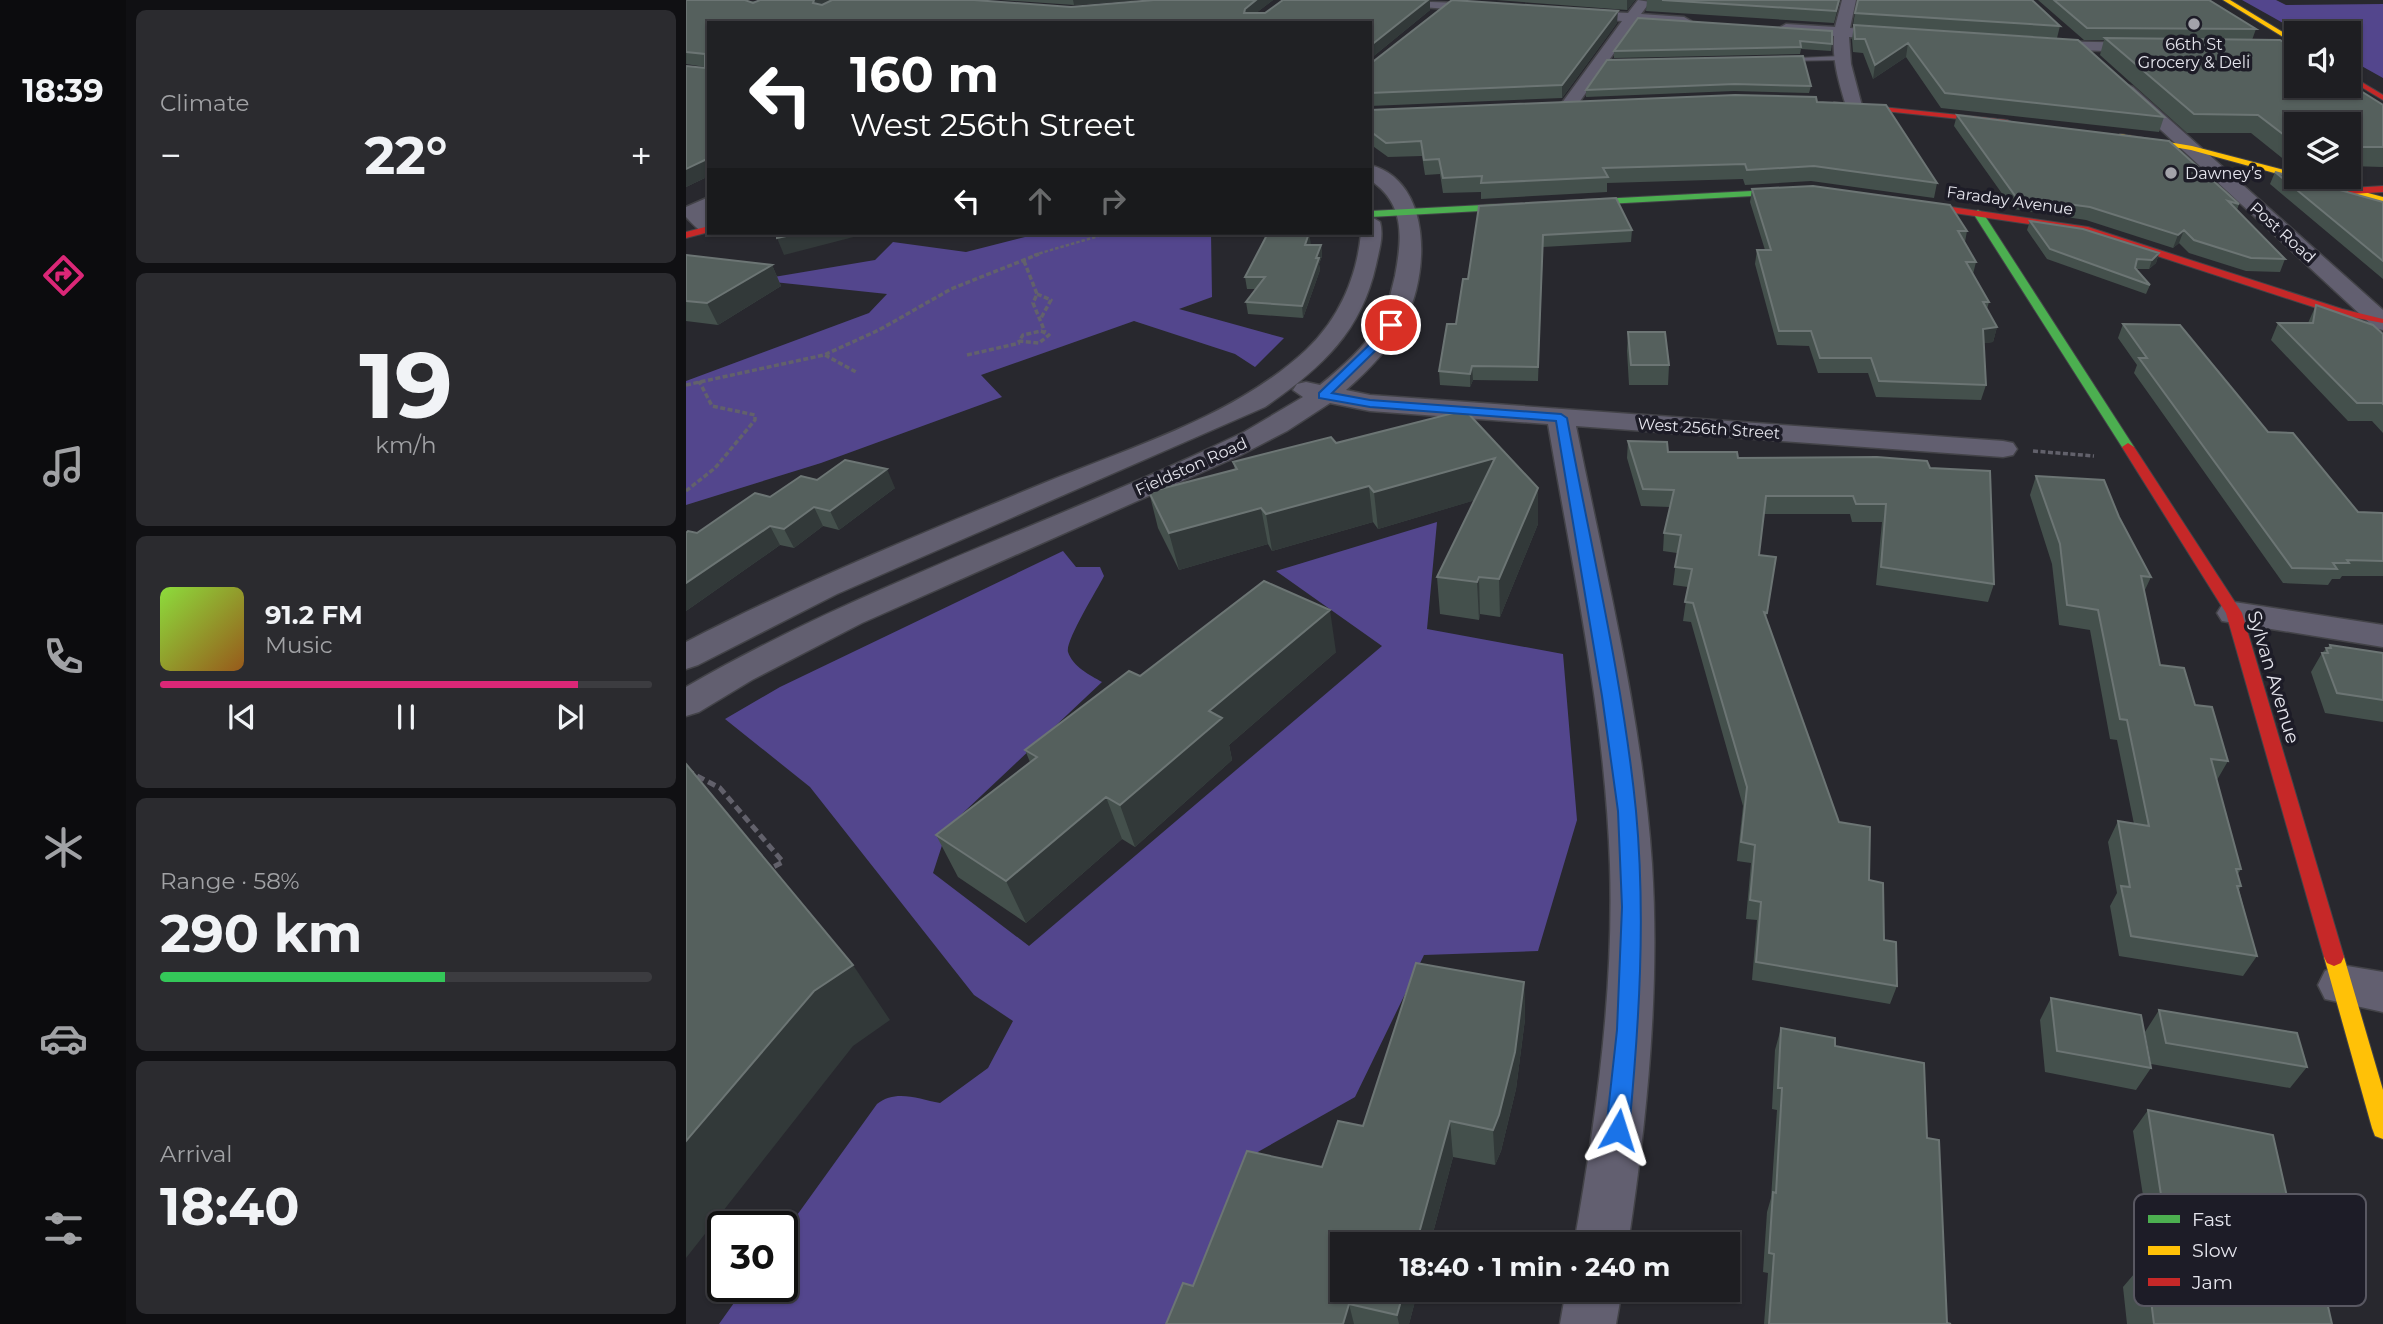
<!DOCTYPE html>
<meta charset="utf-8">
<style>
:root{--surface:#1e1e22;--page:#2b2b2f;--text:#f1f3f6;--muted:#a1a2a5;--line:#3c3c40;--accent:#db2777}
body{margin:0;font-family:Montserrat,sans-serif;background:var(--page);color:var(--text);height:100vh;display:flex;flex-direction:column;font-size:26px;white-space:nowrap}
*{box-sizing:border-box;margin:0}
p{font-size:23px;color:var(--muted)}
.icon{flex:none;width:38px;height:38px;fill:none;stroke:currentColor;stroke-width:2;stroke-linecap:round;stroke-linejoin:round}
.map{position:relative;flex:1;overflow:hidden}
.panel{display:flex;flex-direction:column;gap:10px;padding:10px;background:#101013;width:560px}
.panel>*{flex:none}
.banner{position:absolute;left:21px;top:21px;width:665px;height:214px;border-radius:0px;box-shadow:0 2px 5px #0004,0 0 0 2px var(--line);background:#202124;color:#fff;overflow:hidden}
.buttons{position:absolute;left:1598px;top:21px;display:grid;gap:14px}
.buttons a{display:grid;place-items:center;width:77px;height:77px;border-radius:0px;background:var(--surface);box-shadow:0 2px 5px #0004,0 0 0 2px var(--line);font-size:35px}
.speed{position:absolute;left:21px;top:1211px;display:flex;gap:14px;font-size:35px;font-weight:700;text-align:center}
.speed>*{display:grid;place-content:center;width:91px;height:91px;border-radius:50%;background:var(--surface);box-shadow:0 2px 5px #0004,0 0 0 2px var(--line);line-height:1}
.speed .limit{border:4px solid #111;border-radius:10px;background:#fff;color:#111}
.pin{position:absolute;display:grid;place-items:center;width:60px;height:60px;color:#fff;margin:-30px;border:4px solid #fff;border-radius:50%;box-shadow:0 2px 7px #0007}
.me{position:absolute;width:77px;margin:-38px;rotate:6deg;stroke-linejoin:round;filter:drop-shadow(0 0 5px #0008)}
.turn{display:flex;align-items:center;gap:24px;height:147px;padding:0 28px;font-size:32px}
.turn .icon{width:91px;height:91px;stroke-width:2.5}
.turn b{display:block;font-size:49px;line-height:60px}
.lanes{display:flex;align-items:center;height:66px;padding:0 28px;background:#0003;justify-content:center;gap:35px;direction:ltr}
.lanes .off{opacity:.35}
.big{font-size:52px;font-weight:700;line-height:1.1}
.panel .tile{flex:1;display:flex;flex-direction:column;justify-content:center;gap:10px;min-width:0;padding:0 24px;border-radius:10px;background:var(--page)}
.panel .dial{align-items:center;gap:0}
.dial b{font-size:91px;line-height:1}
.song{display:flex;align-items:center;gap:21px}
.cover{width:84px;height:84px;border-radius:10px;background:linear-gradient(135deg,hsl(90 70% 55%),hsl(30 70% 35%))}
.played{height:7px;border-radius:4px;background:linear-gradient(90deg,var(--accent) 85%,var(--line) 85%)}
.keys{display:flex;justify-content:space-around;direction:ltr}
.heat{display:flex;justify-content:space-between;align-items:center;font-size:38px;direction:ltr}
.charge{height:10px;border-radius:5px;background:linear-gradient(90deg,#34c759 58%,var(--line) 0)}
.trip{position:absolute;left:644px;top:1232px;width:410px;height:70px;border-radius:0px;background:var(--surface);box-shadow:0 2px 5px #0004,0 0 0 2px var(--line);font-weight:700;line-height:70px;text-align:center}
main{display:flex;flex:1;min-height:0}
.dock{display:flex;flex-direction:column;width:126px;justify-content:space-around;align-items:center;background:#0c0c0e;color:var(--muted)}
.dock .icon{width:49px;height:49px}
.dock .selected{color:var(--accent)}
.dock b{font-size:32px;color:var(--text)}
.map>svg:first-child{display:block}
.forest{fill:#53468d}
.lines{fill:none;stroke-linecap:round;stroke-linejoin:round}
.lane-casing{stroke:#434348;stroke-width:2}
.street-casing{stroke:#434348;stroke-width:3}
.fast-casing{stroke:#434348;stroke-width:2}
.slow-casing{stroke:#434348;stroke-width:2}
.jam-casing{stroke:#434348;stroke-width:2}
.path-far2{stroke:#62616b;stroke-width:2.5;stroke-dasharray:3.5 2;stroke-linecap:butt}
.path-far1{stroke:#62616b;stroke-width:3.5;stroke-dasharray:5 2.5;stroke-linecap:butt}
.path{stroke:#62616b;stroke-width:5;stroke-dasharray:8 4.5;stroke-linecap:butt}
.lane{fill:#625f70;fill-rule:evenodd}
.street{fill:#625f70;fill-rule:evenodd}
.fast{fill:#4caf50;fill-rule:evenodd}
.slow{fill:#ffc107;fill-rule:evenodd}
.jam{fill:#c62828;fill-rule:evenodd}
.wall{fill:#44504c}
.shaded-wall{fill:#323939}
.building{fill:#55605d;stroke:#6c7574;stroke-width:2}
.route{fill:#1a73e8;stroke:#114b97;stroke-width:2}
.poi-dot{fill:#a3a3aa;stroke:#1d1c27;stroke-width:2.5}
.labels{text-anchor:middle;stroke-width:7;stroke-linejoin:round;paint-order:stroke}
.far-poi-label{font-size:16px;fill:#e5e5ed;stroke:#1d1c27}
.far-street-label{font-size:16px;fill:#e5e5ed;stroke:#1d1c27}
.street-label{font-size:19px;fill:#e5e5ed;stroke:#1d1c27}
.key{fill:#1d1c27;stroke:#595862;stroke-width:2}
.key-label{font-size:19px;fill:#e5e5ed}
</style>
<main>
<nav class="dock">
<b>18:39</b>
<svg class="icon selected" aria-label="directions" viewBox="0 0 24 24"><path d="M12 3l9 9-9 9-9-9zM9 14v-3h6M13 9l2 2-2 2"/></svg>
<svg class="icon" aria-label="music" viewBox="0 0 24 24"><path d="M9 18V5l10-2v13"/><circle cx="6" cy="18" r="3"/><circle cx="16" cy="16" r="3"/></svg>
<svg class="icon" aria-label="phone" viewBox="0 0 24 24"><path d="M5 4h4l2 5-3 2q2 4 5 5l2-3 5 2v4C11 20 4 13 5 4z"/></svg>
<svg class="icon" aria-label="climate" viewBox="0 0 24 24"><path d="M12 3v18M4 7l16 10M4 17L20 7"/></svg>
<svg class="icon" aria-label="car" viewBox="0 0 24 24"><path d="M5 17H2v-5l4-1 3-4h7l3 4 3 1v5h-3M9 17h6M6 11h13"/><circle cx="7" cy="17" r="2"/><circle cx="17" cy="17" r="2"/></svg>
<svg class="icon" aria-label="filters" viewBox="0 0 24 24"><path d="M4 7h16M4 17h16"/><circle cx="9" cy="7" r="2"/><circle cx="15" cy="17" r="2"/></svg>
</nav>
<section class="panel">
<div class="tile"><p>Climate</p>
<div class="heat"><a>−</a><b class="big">22°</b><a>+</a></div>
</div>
<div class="tile dial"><b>19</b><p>km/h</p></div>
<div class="tile">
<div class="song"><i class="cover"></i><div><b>91.2 FM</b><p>Music</p></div></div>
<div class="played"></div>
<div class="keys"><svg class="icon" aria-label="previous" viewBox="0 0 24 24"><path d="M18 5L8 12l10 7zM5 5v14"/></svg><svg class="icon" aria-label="pause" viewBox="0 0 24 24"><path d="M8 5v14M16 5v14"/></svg><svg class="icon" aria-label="next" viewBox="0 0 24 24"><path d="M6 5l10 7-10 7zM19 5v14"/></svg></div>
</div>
<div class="tile"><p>Range · 58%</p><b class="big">290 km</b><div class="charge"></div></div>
<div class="tile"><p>Arrival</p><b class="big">18:40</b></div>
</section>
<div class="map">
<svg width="1697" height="1324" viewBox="0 0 1697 1324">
<rect width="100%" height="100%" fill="#28282e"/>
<path class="forest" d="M1556,0H1590L1600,5L1697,4V78L1663,59L1662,33H1615Z
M355,233H525L526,297L493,309L598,338L569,367L549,354L448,321L295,375L316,397L135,463L0,505V381L183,313L201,294L70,280L189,260L207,242L280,252Z
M751,522L741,629L877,654L891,820L852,951L738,955L669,1097L570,1153L490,1324H33L60,1286H96V1236L191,1104C210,1089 232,1099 254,1103L302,1068L327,1021L288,995L124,787L39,719L94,687L377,551L390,567H414L418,576C411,590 379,641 382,652C387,667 404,675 416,682L262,827L247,873L343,946L696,646L590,571Z"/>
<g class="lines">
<defs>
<path id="lane" d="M1155,56L1158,60L1094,61L1090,59Z"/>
<path id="street" d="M685,0L806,4L813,8L806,12L692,4Z
M952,0L964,2L955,14L998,17L1005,21L998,25L950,22L887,111H875L873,107L936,21L883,17L878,16V10L942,13Z
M1156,0H1170L1164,28L1215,32L1222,36L1215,40L1163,37L1165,64L1176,106L1168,111L1160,106C1153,83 1146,60 1148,36L1100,32L1093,28L1100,24L1149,27Z
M1355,41L1463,43L1471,48L1463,53L1350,48L1348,45Z
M1441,85L1447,87L1697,310V330L1689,328L1435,93V87Z
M684,165C747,181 743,275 719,320C705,347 683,370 660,390L684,395L1317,441L1327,443L1331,449L1327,455L1317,457L890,426C919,571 956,716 966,864C974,991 961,1119 942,1244H888C910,1119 928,992 924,865C919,716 887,570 862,424L684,411L644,403L601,431L555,455L176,623L66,680L13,712L0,716V687C178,584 374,521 558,432L617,397L607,390L611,384L620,382L634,385C656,367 679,347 694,322C702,308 705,292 709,276C716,239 720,204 684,180Z
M23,197V211L19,213L23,216V233H29C16,236 9,226 0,217V207Z
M684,216L694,222C698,237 693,250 690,265C675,333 635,368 579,407L151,594L12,665L0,669V642C116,582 237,533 358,483C446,447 549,416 620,350C653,319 671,277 675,233H684Z
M1548,602L1697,625V647L1536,621L1531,613L1536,605Z
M1655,965L1697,972V1012L1639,999L1632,985L1639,971Z
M880,1290H936L930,1324H874Z"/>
<path id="fast" d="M1122,188L1123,190L1119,193L684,217V211Z
M1292,210L1297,213L1448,447L1446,450L1442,451L1436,447L1287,213Z"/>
<path id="slow" d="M1537,0H1544L1610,40V45Z
M1434,134L1506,146L1610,173V177H1622L1697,197V203L1505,150L1434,138Z
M1648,948L1655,951L1658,957L1697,1090V1139L1689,1136L1686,1128L1638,957L1641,951Z"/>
<path id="jam" d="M1662,74L1697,95V100L1662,79Z
M1148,102L1321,120L1325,122L1321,124L1151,106Z
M1697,186V192L1665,194L1661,191L1665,188Z
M1217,200L1402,227L1656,309L1697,319V323L1649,314L1398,232L1214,205L1212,203Z
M23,226V232L0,238V232Z
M1442,443L1448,447L1556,613L1658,957L1655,963L1648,966L1641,963L1638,957L1540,613L1436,447Z"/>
</defs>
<use href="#lane" class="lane-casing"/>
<use href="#street" class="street-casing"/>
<use href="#fast" class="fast-casing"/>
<use href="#slow" class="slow-casing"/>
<use href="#jam" class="jam-casing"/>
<path class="path-far2" d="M348,255L423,233"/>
<path class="path-far1" d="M338,261L351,294L347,303L359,332
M351,294L365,300L355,318
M355,331L363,335L353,343L333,341L337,335Z
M139,355L170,372
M281,355L334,343
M0,385L138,355L193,330L265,289L353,254
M1347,451L1408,456
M0,491L29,468L69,420V415L26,406L13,381"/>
<path class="path" d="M0,770L34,788L97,862L81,870"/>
<use href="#lane" class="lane"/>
<use href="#street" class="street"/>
<use href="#fast" class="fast"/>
<use href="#slow" class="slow"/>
<use href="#jam" class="jam"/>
</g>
<path class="wall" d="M0,0L385,7L587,0L570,13L744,10L684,59V23H23V176L0,187V66L19,68V67L0,64Z
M314,0H451L388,5Z
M810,0H949L941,10Z
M961,0H1154L1148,23L960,11Z
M1352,0H1523L1570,29L1566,40L1697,105V167L1662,166V124H1610V166H1606L1565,133H1501L1414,55L1418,40H1398Z
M1169,13L1374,26L1371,38L1167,25Z
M952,18L1146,44L1145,51L1115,49L1114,54L928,58V51Z
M931,23L876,98L684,106V64Z
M1168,25L1478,117L1473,132L1255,108L1220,57L1187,79L1177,53L1167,52L1166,39Z
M1117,56L1125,86L1123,93L1048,91L900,97V90Z
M1131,102L1251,183L1248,198L1125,181L1059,185L1057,179L921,183V192L795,199V192L757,193L754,174L739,175L736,156L702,157L684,144V110Z
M1271,115L1553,204L1551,210L1599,259L1594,272L1560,271L1503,253L1493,243L1487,248L1400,220L1327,209L1268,126Z
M1589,172L1697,202V279L1584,184Z
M1066,189L1281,231L1279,242L1290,262L1287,274L1303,302L1301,309L1311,327L1307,342L1298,343L1300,385L1295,400L1190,397L1182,373H1132L1123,346L1091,345L1069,264L1071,250H1079L1064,202Z
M793,206L946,230L945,242L857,247L852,381L787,380L784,387L754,385L753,371L770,324L782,279Z
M1344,221L1473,253L1470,263L1463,269H1450L1464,285L1460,294L1361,259L1341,230Z
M623,233L624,245H635L636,256L633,264L634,270L617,318L562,314L560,302L570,289H561L559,277Z
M0,255L86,265L95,286L32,325L0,321Z
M1630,305L1697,334V433L1686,421H1662L1585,340L1592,323H1622Z
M1437,324L1582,432L1672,512L1697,513V576H1656L1654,579H1646L1642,585L1597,583L1448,373L1451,365L1432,338Z
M942,332L983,365L982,385H943L941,351Z
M942,441L982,452L1052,458L1244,468L1308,584L1302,602L1190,585L1196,522H1166L1164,514H1078L1073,555L1081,613L1080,618L1153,822L1183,880L1198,940L1211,986L1204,1004L1066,980L1071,920L1060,919L1065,863L1051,861L1057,806L1005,622L997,621L1002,587L987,585L991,553L977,551L978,533L984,507L955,506L941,458Z
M650,443L852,524L814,617L794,614L793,620L754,614L751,577L789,500L692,529L687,522L586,551L582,544L493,570L472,528L463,492L549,470L547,462Z
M1350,476L1433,517L1465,577L1458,592L1474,665L1509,705L1542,761L1531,780L1555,869L1552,874L1555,886L1553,890L1571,956L1557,976L1433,956L1424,906L1431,893L1422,842L1432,821L1448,824L1431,740L1424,739L1404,630L1373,625L1366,564L1344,495Z
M131,480L209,488L153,530L137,526L108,548L94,545L0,611V533H11L84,497Z
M1644,645L1697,653V722L1639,713L1625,672L1636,653Z
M650,652L543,745L546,760L449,847L436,839L340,923L272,877L250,835L344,762L339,750L454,676Z
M838,982L839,1019L830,1089L815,1151L809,1165L767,1157L723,1324H480L507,1286L636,1167L677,1126Z
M1365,998L1465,1068L1450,1090L1359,1072L1354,1020Z
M1473,1010L1621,1067L1604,1088L1465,1064L1459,1032Z
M1095,1028L1149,1046L1241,1138L1261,1323L1265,1324H1078L1082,1273L1077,1272L1081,1212L1085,1198L1091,1110L1086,1109L1089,1050Z
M1462,1110L1607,1223L1588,1243L1460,1215L1447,1131Z
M1460,1260L1646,1324H1441L1437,1287Z"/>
<path class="shaded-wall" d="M128,0H158L133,11L127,3Z
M387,0H451L388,5Z
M570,0H587L560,21L559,9Z
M742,0H744V10L684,59V46Z
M941,0H949L941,10Z
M932,11L931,23L876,98V85Z
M1222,43L1220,57L1187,79L1189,65Z
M23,158V176L0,187V169Z
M1498,230L1493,243L1487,248L1492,235Z
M114,233H183L98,255L91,238Z
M623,233L625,244L620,256L619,245Z
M635,245L636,256L633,264L634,270L617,318L616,306Z
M1473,253L1470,263L1463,269L1466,260Z
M86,265L95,286L32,325L21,303Z
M1311,327L1307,342L1293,344L1297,329Z
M786,366L787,380L784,387V374Z
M809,458L810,494L692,529L688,492Z
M201,469L209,488L153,530L144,511Z
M683,486L687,522L586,551L580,514Z
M852,488V524L814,617L813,579Z
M128,507L137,526L108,548L98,529Z
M575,508L582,544L493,570L483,533Z
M84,526L94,545L0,611V583Z
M793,577L794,614L793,620L791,582Z
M644,610L650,652L543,745L546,760L449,847L434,805L523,711Z
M420,797L436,839L340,923L320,881Z
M167,965L204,1020L167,1046L0,1258V1141L128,991Z
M838,982L839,1019L830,1089L815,1151L809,1165L807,1130Z
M764,1121L767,1157L744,1244H730Z
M718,1290H732L723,1324H713L711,1315Z
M663,1304L668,1324H657Z"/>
<path class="building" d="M0,0H59L67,3L74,0H128L127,3L136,5L146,0H288L385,7L468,0H570L559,9L558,13H579L597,0H742L684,46V23H23V158L0,169V66L19,68V54L0,52Z
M766,0L932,11L876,85L684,93V64Z
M976,0H1153L1150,11Z
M1172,0H1346L1374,26L1169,13Z
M1368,0H1523L1570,29L1401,28Z
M952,18L1146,31V44L1114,41L1115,47L928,51Z
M1168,25L1392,40L1478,117L1259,93L1222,43L1189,65L1179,39H1169Z
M1419,38L1594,40L1610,50V86H1662V83L1697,105V147H1662V124H1610V144L1572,115L1508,114Z
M1117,56L1125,86L1049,84L900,90L921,60Z
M1049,95L1130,97L1131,102L1200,105L1251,183L1128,166L1061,170L1059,164L917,168L922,177L795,183L796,176L757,178L753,159L738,160L735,141L700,143L684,131V110Z
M1271,115L1483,141L1553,204L1542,201L1599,259L1565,258L1508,240L1498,230L1492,235L1404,207L1330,197Z
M1589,172L1697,202V261Z
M1127,186L1264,205L1281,231H1272L1290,262H1280L1303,302H1297L1311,327L1297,329L1300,385L1193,381L1185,358H1134L1125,331H1093L1071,250H1085L1066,189Z
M930,198L946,230L857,235L852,367L786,366L784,374L753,371L761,324H770L777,279H782L793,206Z
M1344,221L1397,229L1473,253L1466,260L1451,259L1449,268L1464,285L1364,249Z
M91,233H114L91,238Z
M582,233H623L619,245H635L630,258H633L616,306L560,302L579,277H559Z
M0,255L86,265L21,303L0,301Z
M1630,305L1687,325L1697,334V404L1696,403H1671L1592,323H1627Z
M1437,324L1494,325L1582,432L1607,433L1672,512L1697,513V561L1661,560L1663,563H1647L1651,569L1606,568L1453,358H1461Z
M942,332H979L983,365H945Z
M779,410L852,488L813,579L793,577L791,582L751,577L809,458L688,492L683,486L580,514L575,508L483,533L463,492L551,469L547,462L645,437L650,443Z
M942,441L981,442L982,452H1051L1052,458L1191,457L1241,461L1244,468L1304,471L1308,584L1195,567L1200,504H1170L1167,496H1080L1073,555L1090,557L1081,613L1078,612L1153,822L1184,827L1183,880L1197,883L1198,940L1210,942L1211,986L1070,962L1075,902L1064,900L1069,845L1055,842L1061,787L1007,603L999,602L1006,569L989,567L995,535L978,533L988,490L957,489Z
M159,460L201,469L144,511L128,507L98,529L84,526L0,583V533L2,531L11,533L69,493L84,497L115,476L131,480Z
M1350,476L1418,480L1433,517L1465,577L1455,576L1474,665L1498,668L1509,705L1526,707L1542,761L1525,759L1555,869H1550L1555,886H1551L1571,956L1445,936L1435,886L1444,887L1432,821L1463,826L1441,720L1434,719L1412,610L1381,605L1374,544Z
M578,581L644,610L523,711L536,718L434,805L420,797L320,881L250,835L351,757L339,750L443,671L454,676Z
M1644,645L1697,653V700L1651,693L1636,653H1642L1640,648H1645Z
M0,764L167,965L128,991L0,1141Z
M730,963L838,982L829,1052L813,1115L807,1130L764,1121L730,1244H656V1290H718L711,1315L663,1304L657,1324H480L497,1283L507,1286L561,1151L636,1167L652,1121L677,1126Z
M1365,998L1455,1015L1465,1068L1371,1051Z
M1473,1010L1611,1033L1621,1067L1480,1043Z
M1095,1028L1149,1038V1046L1238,1063L1241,1138L1253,1140L1261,1323L1265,1324H1083L1088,1254L1083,1253L1087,1192L1090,1193L1096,1088H1092Z
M1462,1110L1587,1135L1607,1223L1475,1195Z
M1460,1260L1641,1302L1646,1324H1468Z"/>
<path class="route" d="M701,322L710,325L692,348L646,393L684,400L875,414L881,418C905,548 937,680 950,811C960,918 953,1025 943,1130L940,1138L932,1141L924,1138L920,1130L931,1030L936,907L932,811L916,696L870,421L684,407L633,398V393L684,344Z"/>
<g class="poi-dot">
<circle cx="1508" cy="24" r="7"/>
<circle cx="1485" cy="173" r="7"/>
</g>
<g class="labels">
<g class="far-poi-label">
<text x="1508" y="50">66th St<tspan x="1508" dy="18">Grocery &amp; Deli</tspan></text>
<text x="1499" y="179" text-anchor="start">Dawney’s</text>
</g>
<g class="far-street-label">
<text transform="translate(1324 200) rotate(8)" y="6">Faraday Avenue</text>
<text transform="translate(1597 232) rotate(42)" y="6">Post Road</text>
<text transform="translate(1023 428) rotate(4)" y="6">West 256th Street</text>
<text transform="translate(505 466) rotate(-24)" y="6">Fieldston Road</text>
</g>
<g class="street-label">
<text transform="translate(1588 677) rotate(73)" y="7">Sylvan Avenue</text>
</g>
</g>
<rect x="1448" y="1194" width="232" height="112" rx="10" class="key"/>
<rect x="1462" y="1215" width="32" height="8" fill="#4caf50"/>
<rect x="1462" y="1246" width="32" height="9" fill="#ffc107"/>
<rect x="1462" y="1278" width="32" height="8" fill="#c62828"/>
<g class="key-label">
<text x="1506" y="1226">Fast</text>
<text x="1506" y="1257">Slow</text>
<text x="1506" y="1289">Jam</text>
</g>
</svg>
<div class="buttons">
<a><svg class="icon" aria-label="sound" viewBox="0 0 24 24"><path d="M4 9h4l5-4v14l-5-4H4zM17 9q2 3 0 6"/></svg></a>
<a><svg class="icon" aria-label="layers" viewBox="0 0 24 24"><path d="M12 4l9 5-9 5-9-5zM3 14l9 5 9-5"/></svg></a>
</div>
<div class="speed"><div class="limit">30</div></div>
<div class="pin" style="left:705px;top:325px;background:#d93025"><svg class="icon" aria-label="arrive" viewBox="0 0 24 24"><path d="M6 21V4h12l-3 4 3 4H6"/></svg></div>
<svg class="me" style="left:932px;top:1130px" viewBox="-20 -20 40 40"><path d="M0-17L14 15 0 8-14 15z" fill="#1a73e8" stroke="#fff" stroke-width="4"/></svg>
<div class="trip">18:40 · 1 min · 240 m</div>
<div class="banner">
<div class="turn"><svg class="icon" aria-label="left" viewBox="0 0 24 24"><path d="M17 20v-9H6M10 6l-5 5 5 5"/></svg><div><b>160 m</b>West 256th Street</div></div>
<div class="lanes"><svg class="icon" aria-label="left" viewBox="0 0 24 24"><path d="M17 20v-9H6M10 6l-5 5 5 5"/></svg><svg class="icon off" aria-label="ahead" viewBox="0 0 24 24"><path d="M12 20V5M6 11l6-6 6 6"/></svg><svg class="icon off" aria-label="right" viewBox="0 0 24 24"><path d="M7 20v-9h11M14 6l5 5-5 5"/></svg></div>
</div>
</div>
</main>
